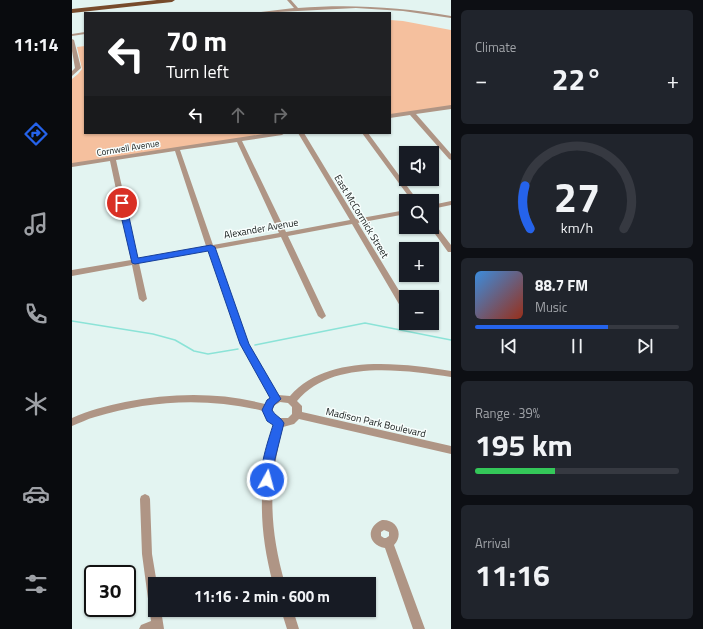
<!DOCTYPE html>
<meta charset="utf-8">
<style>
:root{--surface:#171b24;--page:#20242c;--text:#f1f3f6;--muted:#9ea1a6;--line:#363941;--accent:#2563eb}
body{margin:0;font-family:"Titillium Web",sans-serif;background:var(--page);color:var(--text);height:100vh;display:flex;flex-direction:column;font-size:15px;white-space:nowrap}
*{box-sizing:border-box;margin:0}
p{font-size:13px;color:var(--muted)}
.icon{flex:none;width:22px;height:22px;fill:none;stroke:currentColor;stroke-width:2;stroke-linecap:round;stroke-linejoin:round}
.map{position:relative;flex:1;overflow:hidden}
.side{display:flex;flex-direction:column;gap:10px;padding:10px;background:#0d0f14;width:252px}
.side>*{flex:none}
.banner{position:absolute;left:12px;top:12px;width:307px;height:122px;border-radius:0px;box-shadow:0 1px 3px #0004;background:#202124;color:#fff;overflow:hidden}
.controls{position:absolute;left:327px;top:146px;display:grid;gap:8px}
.controls a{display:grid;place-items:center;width:40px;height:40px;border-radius:0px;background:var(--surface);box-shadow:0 1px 3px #0004;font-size:20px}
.speed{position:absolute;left:12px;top:565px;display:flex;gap:8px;font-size:20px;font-weight:700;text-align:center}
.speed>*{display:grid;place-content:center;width:52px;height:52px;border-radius:50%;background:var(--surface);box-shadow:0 1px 3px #0004;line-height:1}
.speed .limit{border:2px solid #111;border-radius:6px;background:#fff;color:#111}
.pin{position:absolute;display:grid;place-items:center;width:34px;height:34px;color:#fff;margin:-17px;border:2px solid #fff;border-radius:50%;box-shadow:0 1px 4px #0007}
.me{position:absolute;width:44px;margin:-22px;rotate:7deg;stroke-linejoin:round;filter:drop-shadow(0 0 3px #0008)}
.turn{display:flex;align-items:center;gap:14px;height:84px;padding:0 16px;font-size:18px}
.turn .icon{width:52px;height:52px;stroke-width:2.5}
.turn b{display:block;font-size:28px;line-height:34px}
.lanes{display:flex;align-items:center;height:38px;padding:0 16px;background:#0003;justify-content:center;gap:20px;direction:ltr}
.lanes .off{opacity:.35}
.big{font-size:30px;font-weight:700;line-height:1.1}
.side .card{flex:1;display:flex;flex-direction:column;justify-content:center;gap:6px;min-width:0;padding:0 14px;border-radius:6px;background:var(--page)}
.side .dial{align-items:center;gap:0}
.dial svg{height:104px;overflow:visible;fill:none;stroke:var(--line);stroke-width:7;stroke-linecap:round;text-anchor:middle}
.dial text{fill:var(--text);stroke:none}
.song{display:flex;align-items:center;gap:12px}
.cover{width:48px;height:48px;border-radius:6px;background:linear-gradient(135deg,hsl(210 70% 55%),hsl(10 70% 35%))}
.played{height:4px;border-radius:2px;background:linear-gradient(90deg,var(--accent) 65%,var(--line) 65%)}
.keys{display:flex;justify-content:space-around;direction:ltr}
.heat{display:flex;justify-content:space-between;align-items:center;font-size:22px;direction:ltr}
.charge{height:6px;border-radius:3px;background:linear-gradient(90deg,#34c759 39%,var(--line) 0)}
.trip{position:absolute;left:76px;top:577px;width:228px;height:40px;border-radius:0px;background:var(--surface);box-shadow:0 1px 3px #0004;font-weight:700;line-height:40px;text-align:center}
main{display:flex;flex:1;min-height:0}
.menu{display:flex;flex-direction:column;width:72px;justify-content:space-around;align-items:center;background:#090b0e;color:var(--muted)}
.menu .icon{width:28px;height:28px}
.menu .current{color:var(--accent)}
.menu b{font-size:18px;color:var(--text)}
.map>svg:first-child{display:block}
.green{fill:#f5c09e}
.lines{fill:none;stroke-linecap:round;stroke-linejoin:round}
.stream{stroke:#8be3d7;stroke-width:1.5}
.minor{fill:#af9585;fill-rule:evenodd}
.major{fill:#774b2c;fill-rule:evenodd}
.route{fill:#2563eb;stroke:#184099}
.labels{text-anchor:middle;stroke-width:3;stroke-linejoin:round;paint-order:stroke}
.far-street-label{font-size:9px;fill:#131918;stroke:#f8fefd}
.street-label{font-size:10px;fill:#131918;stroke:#f8fefd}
</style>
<main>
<nav class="menu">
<b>11:14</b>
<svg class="icon current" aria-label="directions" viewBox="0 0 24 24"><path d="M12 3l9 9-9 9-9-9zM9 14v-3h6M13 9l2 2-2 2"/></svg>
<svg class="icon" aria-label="music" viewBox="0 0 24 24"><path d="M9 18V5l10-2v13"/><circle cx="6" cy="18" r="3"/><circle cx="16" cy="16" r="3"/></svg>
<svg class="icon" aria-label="phone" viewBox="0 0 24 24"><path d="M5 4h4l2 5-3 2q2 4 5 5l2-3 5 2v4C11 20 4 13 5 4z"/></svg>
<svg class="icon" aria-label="climate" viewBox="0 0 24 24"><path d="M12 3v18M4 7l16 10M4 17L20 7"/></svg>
<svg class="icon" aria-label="car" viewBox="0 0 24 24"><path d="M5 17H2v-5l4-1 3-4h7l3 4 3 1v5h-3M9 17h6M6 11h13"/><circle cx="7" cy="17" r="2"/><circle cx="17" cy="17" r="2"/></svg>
<svg class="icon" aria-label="filters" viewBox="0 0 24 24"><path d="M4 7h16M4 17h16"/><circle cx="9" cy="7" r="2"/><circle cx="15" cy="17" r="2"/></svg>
</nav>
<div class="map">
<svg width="379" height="629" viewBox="0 0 379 629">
<rect width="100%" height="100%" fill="#e3f4f1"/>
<path class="green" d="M318,20L331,21L379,30V106L318,115Z
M13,46V133H202L0,165V79L6,74L10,69L5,47Z"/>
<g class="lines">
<path class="stream" d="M0,321L81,334L103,340L122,351L136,354L166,349
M183,345L293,323L379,340"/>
<path class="minor" d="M215,0H219L226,8C278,4 328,7 379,16V18L331,11L284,8L187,13L189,12L222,8Z
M13,32V34L0,36V34Z
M0,39L2,40L9,68L0,76V71L3,68L0,51Z
M379,105V109L344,114L379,154V160L377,159L338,115L318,118V114Z
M198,133H213L210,135L170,141L214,232L278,220L226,133H232L284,219L334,210V214L286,223L334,302V312L331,311L280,224L216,236L254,316L250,319L246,316L209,237L143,249L177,344L206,395L218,396C255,353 330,363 379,371V377C332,370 260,359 225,401L230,406V412L379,446V454L227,419L222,424L211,427C196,484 197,527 213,584H201C186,526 186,483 202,424C197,421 192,417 191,411C136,397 77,400 23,417C15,419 8,423 0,426V418C17,410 35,406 53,402C100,393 147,392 193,404L196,400L199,398L169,344L137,250L67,263L75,299L71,302L67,299L60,265L0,276V270L59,260L38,161L0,167V163ZM165,142L207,233L141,245L108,150ZM103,151L134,246L66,259L44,160ZM208,402L216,403L220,407V414L216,418H207L201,413C200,406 203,405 208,402Z
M290,133H296L346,201H340Z
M379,201V205L360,209V205Z
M360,223H362L379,245V252H376L358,227H360Z
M73,494L77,496L78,499L80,554L85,584H83V610H89L92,629H67L69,625L79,621L70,554L68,499L69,496Z
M310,520C325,519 332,535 322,545L353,629H341L313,548C295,544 294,527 310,520ZM312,530L317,532V536L314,538H312L309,536V532Z
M209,610H221L227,629H215Z"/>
<path class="major" d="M85,0H103L100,2L0,13V9Z"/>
</g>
<path class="route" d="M47,201H50L54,203L66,258L139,245L143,247L177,344L209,399L202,405L200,410C203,416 209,417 212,423L203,459L199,484L195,485L191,484C185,472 197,438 201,425L195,421L190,410L195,400L198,398L168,344L136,251L63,264L60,263L46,203Z"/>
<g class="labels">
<g class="far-street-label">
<text transform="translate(56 148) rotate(-9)" y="3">Cornwell Avenue</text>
</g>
<g class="street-label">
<text transform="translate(290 216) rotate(59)" y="4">East McCormick Street</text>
<text transform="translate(189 228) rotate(-10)" y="4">Alexander Avenue</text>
<text transform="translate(304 422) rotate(13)" y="4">Madison Park Boulevard</text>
</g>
</g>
</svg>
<div class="controls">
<a><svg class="icon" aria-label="sound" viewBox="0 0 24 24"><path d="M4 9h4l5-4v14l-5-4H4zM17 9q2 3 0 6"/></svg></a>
<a><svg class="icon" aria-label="search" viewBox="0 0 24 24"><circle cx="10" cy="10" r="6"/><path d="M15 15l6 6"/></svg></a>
<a>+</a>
<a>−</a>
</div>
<div class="speed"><div class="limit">30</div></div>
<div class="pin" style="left:50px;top:203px;background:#d93025"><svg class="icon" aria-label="arrive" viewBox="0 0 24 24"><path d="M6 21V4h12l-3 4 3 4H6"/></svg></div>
<svg class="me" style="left:195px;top:480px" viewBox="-20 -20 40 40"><circle r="17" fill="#2563eb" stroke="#fff" stroke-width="3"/><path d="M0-11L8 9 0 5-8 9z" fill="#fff"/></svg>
<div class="trip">11:16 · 2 min · 600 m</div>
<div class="banner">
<div class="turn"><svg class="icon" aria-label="left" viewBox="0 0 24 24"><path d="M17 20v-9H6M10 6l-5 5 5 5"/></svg><div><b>70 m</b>Turn left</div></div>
<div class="lanes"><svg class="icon" aria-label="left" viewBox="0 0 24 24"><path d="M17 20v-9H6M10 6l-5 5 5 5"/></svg><svg class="icon off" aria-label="ahead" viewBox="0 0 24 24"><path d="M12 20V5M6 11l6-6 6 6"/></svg><svg class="icon off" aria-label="right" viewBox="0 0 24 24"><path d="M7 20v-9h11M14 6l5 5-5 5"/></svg></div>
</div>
</div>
<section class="side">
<div class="card"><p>Climate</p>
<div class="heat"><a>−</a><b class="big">22°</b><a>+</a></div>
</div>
<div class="card dial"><svg viewBox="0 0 100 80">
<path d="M14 69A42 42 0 1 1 86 69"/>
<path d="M14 69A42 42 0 0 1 10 36" stroke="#2563eb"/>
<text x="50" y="56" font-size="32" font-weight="700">27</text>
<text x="50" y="72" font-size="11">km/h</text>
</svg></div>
<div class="card">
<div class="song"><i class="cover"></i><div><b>88.7 FM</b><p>Music</p></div></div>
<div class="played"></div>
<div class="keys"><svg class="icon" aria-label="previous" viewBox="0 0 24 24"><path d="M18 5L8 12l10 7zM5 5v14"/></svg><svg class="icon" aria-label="pause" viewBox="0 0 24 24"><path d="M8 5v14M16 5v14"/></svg><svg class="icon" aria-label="next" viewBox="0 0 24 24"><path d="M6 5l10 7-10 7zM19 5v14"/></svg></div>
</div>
<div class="card"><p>Range · 39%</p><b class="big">195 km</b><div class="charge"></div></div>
<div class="card"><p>Arrival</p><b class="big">11:16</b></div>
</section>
</main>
